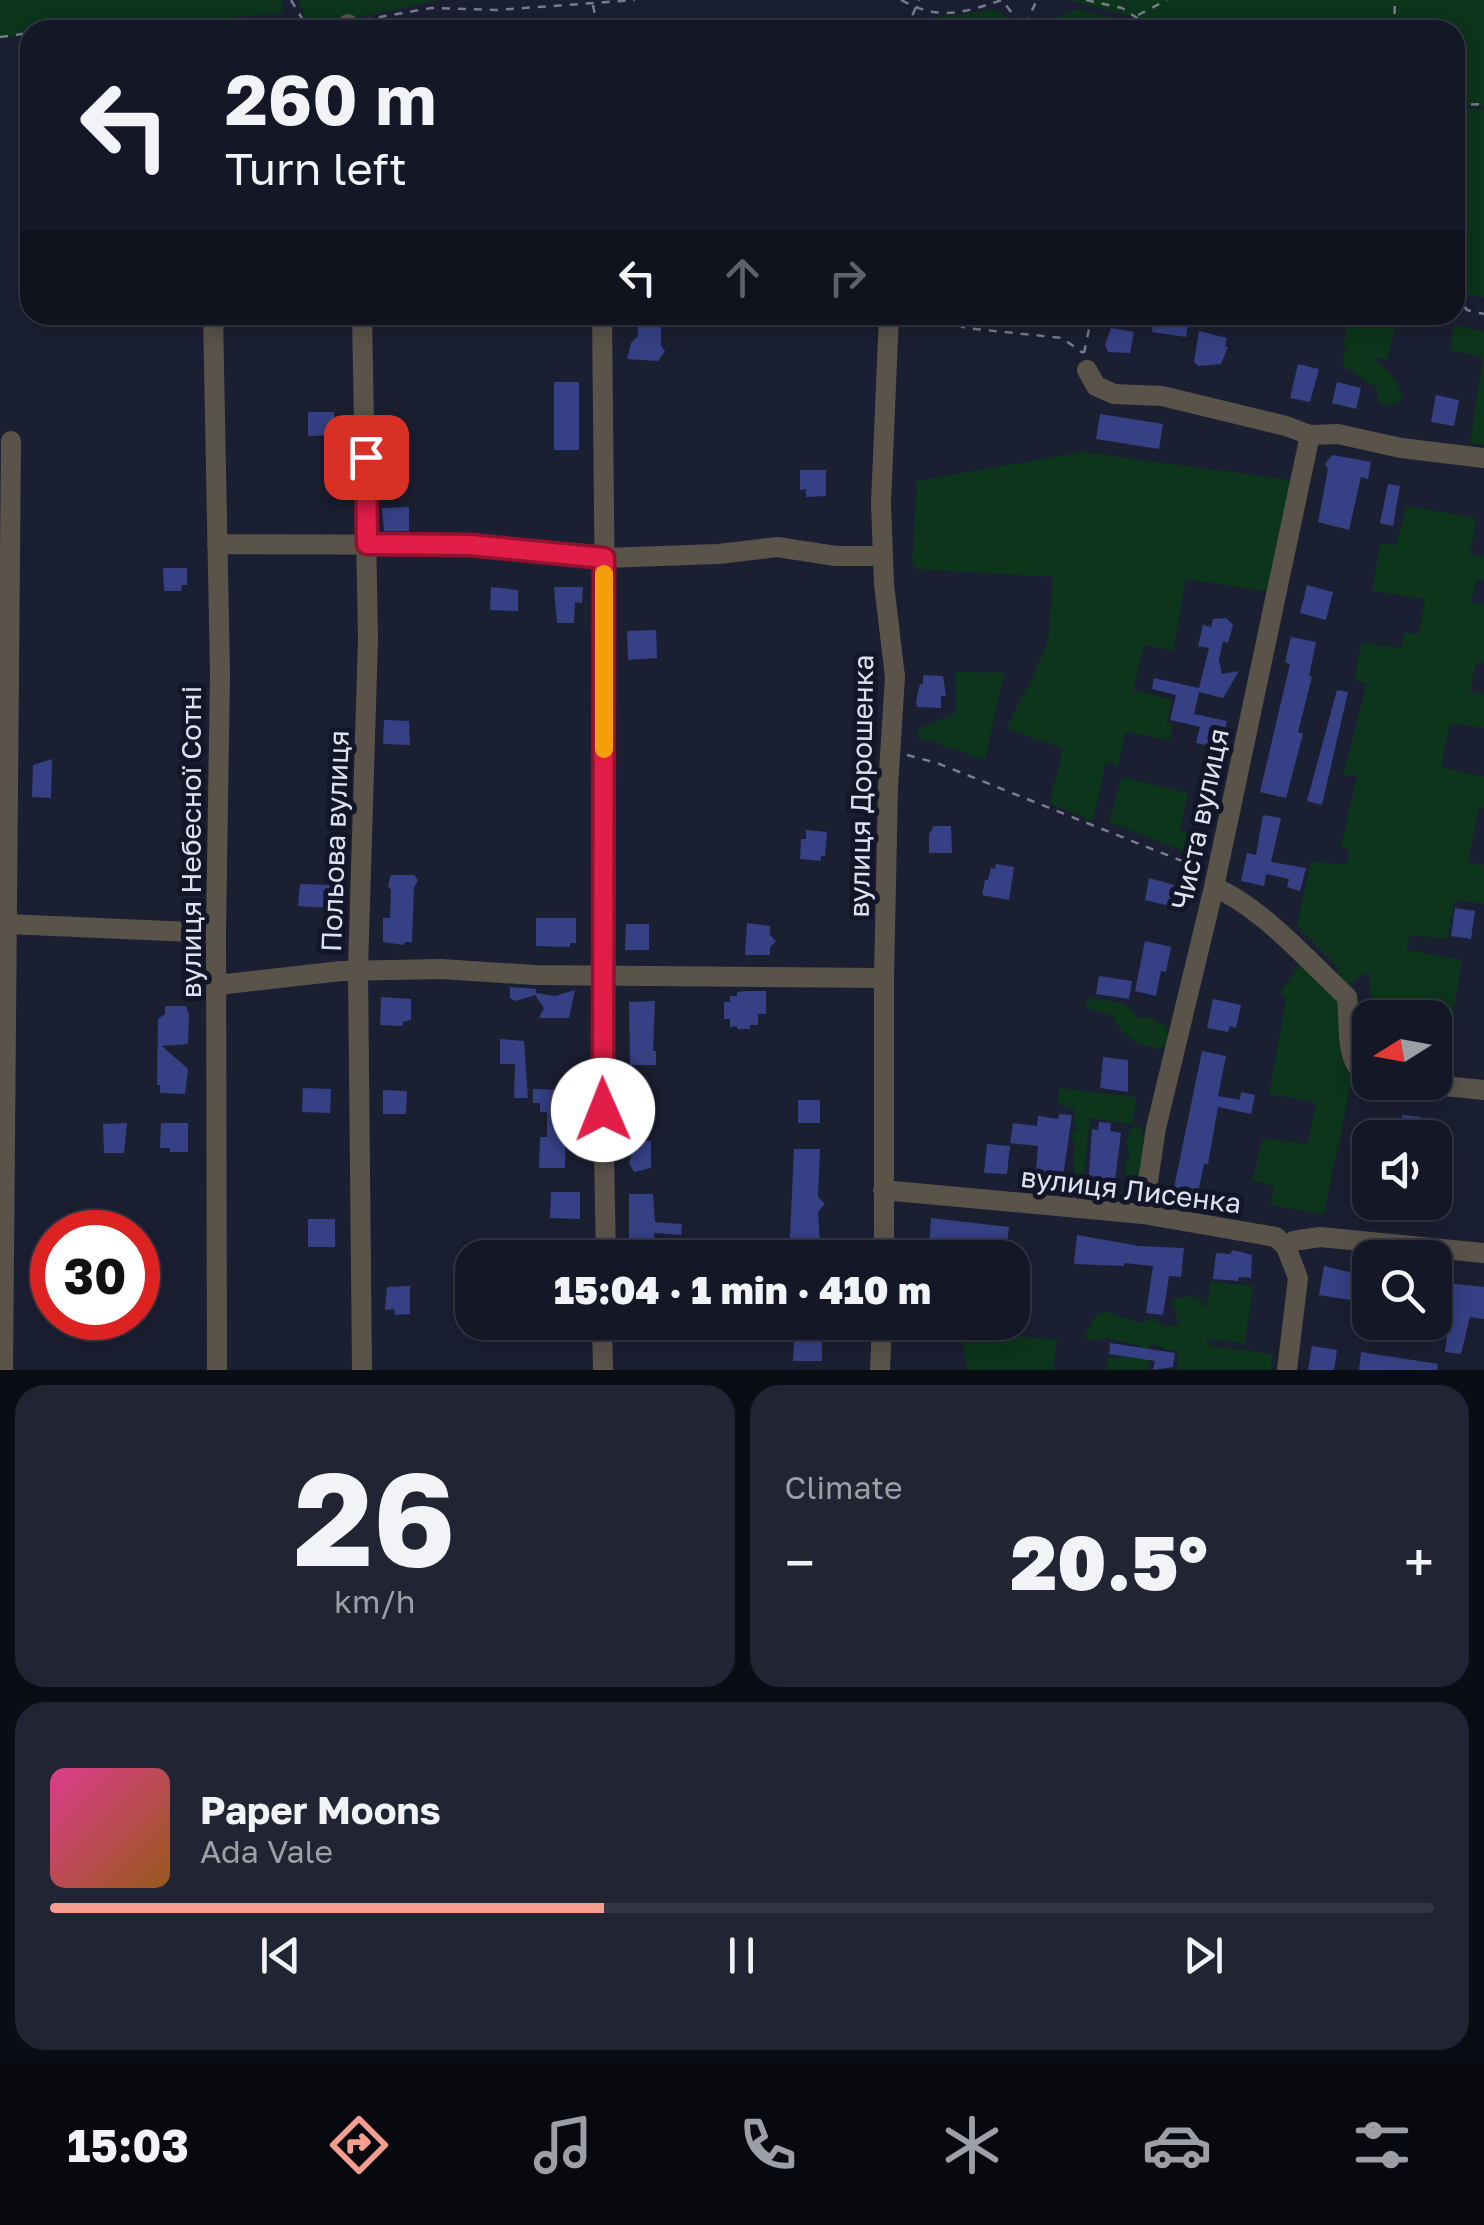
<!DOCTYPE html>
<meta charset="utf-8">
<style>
:root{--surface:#141726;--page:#212432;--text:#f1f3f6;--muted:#9d9fa7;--line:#333643;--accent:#f59d8e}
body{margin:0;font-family:"Golos Text",sans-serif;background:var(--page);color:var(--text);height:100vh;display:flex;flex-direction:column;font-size:38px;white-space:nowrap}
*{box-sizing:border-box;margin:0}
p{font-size:32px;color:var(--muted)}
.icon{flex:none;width:55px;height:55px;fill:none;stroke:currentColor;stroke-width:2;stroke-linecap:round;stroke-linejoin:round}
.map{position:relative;height:1370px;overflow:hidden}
.drawer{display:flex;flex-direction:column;gap:15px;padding:15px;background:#0b0d15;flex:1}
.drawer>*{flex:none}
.hud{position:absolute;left:20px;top:20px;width:1445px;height:305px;border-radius:30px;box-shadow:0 5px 25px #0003,0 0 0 2px var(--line);background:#141726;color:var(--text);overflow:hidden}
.needle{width:65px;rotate:259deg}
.tools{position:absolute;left:1352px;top:1000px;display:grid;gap:20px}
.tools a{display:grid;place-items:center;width:100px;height:100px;border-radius:20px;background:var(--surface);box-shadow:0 5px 25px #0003,0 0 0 2px var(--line);font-size:50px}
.speed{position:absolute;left:30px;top:1210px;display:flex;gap:20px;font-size:50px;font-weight:700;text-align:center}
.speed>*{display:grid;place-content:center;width:130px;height:130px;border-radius:50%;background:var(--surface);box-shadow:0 5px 25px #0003,0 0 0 2px var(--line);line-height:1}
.speed .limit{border:15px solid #d22;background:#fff;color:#111}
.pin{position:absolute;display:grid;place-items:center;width:85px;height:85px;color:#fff;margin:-42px;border-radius:20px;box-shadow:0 5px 15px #0006}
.me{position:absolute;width:110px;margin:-55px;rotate:359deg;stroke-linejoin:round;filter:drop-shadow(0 0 8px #0008)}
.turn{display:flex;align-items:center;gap:35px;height:210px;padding:0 40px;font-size:45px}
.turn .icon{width:130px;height:130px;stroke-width:2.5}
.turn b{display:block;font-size:70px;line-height:85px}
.lanes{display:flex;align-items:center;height:95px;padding:0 40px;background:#0003;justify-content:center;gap:50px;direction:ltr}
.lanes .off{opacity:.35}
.big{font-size:75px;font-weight:800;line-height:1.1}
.drawer .tile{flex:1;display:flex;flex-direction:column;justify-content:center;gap:15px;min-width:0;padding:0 35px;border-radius:30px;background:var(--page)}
.drawer .dial{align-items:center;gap:0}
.dial b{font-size:130px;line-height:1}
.song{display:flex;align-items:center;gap:30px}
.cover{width:120px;height:120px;border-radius:15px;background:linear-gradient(135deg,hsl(330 70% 55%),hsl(30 70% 35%))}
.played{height:10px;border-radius:5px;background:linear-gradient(90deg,var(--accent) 40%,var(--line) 40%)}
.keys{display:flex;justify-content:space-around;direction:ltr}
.heat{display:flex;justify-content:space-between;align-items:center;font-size:55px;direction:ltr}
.drawer .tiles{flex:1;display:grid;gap:15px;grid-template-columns:1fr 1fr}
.tile:last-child{grid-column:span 2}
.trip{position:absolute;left:455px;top:1240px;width:575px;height:100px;border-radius:30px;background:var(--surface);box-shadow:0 5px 25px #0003,0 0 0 2px var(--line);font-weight:800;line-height:100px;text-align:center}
.tab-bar{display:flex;height:160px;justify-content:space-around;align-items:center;background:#08090f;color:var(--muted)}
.tab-bar .icon{width:70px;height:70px}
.tab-bar .active{color:var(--accent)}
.tab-bar b{font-size:45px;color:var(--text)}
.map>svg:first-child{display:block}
.green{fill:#0c351b}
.building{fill:#364185}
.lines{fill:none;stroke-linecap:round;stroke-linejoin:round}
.path{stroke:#787c8c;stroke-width:2.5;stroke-dasharray:8 8;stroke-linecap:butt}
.minor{stroke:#59534a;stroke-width:20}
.route-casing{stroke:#92132f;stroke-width:25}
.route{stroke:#e11d48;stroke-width:18}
.slow{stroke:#f59e0b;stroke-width:18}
.labels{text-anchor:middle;stroke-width:10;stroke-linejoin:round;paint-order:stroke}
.street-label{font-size:28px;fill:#dee2ef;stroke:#121628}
</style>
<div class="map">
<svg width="1484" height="1370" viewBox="0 0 1484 1370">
<rect width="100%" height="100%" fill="#1b1f32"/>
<path class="green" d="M0,0H282L283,13L88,30H30V35L0,38Z
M298,0H440L337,22L306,18Z
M1068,0H1484V106H1455V30H1149L1135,17Z
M1077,9L1118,19L1136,30H1048L1053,19Z
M993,10L1012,19L1020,30H918L923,19Z
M1455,109H1484V298L1455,293Z
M1349,315H1398L1387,360L1371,357C1384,366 1400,382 1402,397L1398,403L1386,406L1377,400L1378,389L1343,366V353L1349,351L1343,348Z
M1454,325L1484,332V445L1470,443L1483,357L1450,350Z
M1082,452L1291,480L1270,592L1186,579L1173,651L1144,645L1133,690L1172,700L1167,723L1173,725L1169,740L1125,732L1118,766L1106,762L1093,821L1049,803L1063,749L1006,728L1034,675L1048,639L1053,577L917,569L912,564L917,481Z
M1407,506L1476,518L1470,555L1482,558L1484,551V580L1477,579L1471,602L1484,605V663L1476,662L1470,691L1484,695V728L1450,723L1441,767L1484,777V808H1479L1468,861L1484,865V904L1455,900L1447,939L1410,935L1407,950L1462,960L1450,1032L1435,1030V1018L1380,1017L1369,1001V972L1352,981L1347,990L1336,979L1338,967L1297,926L1311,861L1346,865L1350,850L1341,847L1357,776L1343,775L1367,683L1354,680L1361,643L1402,648L1404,633L1419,634L1425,599L1372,591L1380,544L1396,545Z
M956,672L1004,673L985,760L918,737V729L956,713Z
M1122,777L1188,793L1180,830L1191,834L1186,852L1109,822Z
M1302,961L1341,1005L1345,1066L1352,1079L1324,1214H1322L1270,1205L1274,1186L1252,1180L1263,1138L1308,1144L1316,1102L1269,1094L1286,1000L1280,993Z
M1090,998C1111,1003 1124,997 1137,1018L1150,1017L1167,1027L1168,1042L1161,1049C1140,1047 1121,1036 1113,1016L1087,1008L1085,1001Z
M1059,1088L1136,1097L1133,1124L1087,1118L1090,1121L1084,1173L1076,1187L1073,1157L1075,1146L1071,1134L1079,1127L1073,1126L1075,1109L1058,1104Z
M1140,1125L1144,1138L1138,1202L1131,1208L1108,1204L1117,1192H1127L1125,1164L1130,1156L1126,1140L1131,1128Z
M1210,1282L1253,1286L1245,1343L1207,1339L1209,1346L1273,1354L1271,1370H1181L1177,1368L1178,1351L1166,1350L1153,1344L1145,1352L1150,1357L1147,1370H1106L1108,1357L1118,1358L1143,1351L1140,1346L1107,1338L1090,1341L1085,1336L1095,1316L1104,1311L1139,1323L1153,1319L1164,1326L1178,1325L1173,1299L1189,1296L1198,1300L1199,1290L1201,1303L1207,1308Z
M966,1323H1011L1017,1336L1057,1340L1053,1370H967L962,1332Z"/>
<path class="building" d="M638,315H661V346L665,351L658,361L627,359L631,343L638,336Z
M1164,315H1189L1186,337L1152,332L1154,317L1163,319Z
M1111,328L1134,332L1130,353L1108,352L1105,345Z
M1199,331L1227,338L1225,347H1228L1221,364L1198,366L1194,362Z
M1298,364L1319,369L1310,402L1290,398Z
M554,382H579V450H554Z
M1337,382L1361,388L1356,409L1332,403Z
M1436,395L1459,400L1454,426L1431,422Z
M308,412H334L335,435L308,436Z
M1100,414L1163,424L1159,449L1096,439Z
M1332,455L1371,462L1368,479L1361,477L1349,530L1318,522L1328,469L1325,464Z
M800,470H826V496L806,497V489L800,490Z
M1388,484L1400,486L1393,526L1380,523Z
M409,507V531H384L382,508Z
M163,568H187V585H182L181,591H164Z
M1307,585L1333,592L1326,620L1300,613Z
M491,587L518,590V611L490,610Z
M554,587H583L582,603L575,602L574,623H557Z
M1226,618L1233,625L1228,643L1223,641L1219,660L1222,674L1239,671L1223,698L1199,692L1194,714L1227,721L1221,748L1196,743L1200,727L1170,720L1176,695L1152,689L1154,678L1199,688L1209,648L1198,646L1203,625L1211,627L1213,619Z
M656,630L657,658L628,660L627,631Z
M1291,637L1316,642L1309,676L1312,677L1298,732L1303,734L1286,798L1260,792L1290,664L1285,662Z
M923,675L943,676L946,696H941V708L917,707L916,701L920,684H923Z
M1337,690L1348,692L1322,805L1307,801Z
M384,720L409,721L410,745L383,744Z
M52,759L51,798L32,797L33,765Z
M1263,815L1281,818L1271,862L1306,868L1300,891L1287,887L1289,879L1266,874L1264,886L1241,881L1247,853L1256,855Z
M934,826H951L952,853H929V834Z
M806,830L827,832L825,856H821V861L800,859L801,839H806Z
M996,864L1014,867L1009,900L982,895L985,880H988L991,868L995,869Z
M391,875H414L418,880L414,888L412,942H405L404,945L383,942V918H390L391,890L388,886Z
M1149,878L1174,885L1172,889L1178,890L1174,907L1145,900Z
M300,884L331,885L330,908L298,906Z
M1455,908L1475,911L1471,939L1451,936Z
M536,918H576V943H570V947L536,946Z
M747,923L770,926V935L776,941L770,947V955H745Z
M626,924H649V950H625Z
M1145,941L1171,947L1166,972L1161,971L1156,996L1135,991Z
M1099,976L1132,981L1129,999L1096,994Z
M510,987L536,989V993L555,996L575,990L569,1018H539L544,1008L535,995L516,1001L510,998Z
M748,991H766V1014H758V1025H750V1029H737V1026L730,1027V1019H724V1002H730V996H737V992Z
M381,997L411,999V1020L403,1022V1026L380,1025Z
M1213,999L1241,1005L1236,1028L1230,1026L1228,1032L1207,1028Z
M655,1001L653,1051H656V1065H630L629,1002Z
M165,1006H186L189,1015L188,1044L162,1046L188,1069L185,1094L160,1093V1085H157L158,1019L165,1014Z
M500,1039L524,1041L528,1098H514L515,1064H500Z
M1202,1051L1226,1056L1218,1096L1240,1100L1241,1092L1255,1095L1251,1114L1218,1107L1208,1164H1204L1196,1202L1192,1205L1186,1204L1174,1188Z
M1103,1057L1128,1060V1092L1100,1088Z
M303,1088L331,1089L330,1113L302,1112Z
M533,1089L573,1090L572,1116H566L565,1168H539L540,1137H547V1112H540V1103H533Z
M383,1090L407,1091L406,1114H383Z
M798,1100H820V1123H798Z
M1059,1114L1072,1115L1062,1184L1035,1181L1038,1146L1010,1143L1013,1123L1037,1126L1038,1116L1058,1119Z
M1402,1115L1421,1117L1420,1121L1429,1122L1430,1138H1393L1395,1118L1402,1119Z
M1099,1122L1111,1123L1110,1131L1121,1133L1114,1189L1088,1186L1092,1129L1098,1130Z
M127,1123L124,1153H104L103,1124Z
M161,1123H188V1152H170V1148H160Z
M636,1141H651V1168L634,1172L629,1163L633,1151H636Z
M987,1144L1010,1146L1007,1174L984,1173Z
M794,1149H820L818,1197L825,1204L818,1212L821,1258H789Z
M551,1192H580V1219L550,1218Z
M629,1194H653L655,1222L682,1224L681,1235L654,1233V1258H629Z
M931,1218L1009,1227L1006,1250L949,1244V1248L929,1246Z
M308,1219H335V1247H308Z
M1077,1235L1139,1246L1184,1248L1181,1277L1169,1276L1163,1315L1146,1313L1153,1266L1124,1263V1266L1074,1264Z
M1233,1250L1252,1255L1251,1278L1239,1277L1238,1281L1213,1279L1216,1253L1230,1254Z
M1324,1266L1370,1277V1296L1351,1293L1350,1300L1319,1295Z
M1435,1282L1484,1287V1319L1470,1317L1461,1354L1445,1352L1450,1313L1435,1310Z
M410,1286V1314L395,1315L394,1309L385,1310L387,1287Z
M794,1340H822V1361H793Z
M1110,1343L1175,1353L1173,1367L1153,1370L1155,1361L1109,1354Z
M1312,1346L1337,1350L1334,1370H1308Z
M1361,1352L1438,1364L1437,1370H1359Z"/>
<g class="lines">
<path class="path" d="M291,0L303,20
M901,0C940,21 962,13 1002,0L1025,30
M1086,0L1122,8L1155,30
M593,5L598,30
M1138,15L1167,0
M363,20L431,8L497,10L635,0
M1025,25L1037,0
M86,30L211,21L331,25
M906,30L919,0
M1394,30L1395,0
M0,37L30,33
M1455,105L1484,104
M1455,294L1467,310L1484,314
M927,315L966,328L1062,338L1083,353
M1084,353L1092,315
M907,755L937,763L1202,869"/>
<path class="minor" d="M348,24V30
M213,315L220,674L216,933L217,1370
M362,315L368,639L358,970L362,1370
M602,315L606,703L602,822L606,876L602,1048L606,1258
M1087,370L1096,386L1114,394L1162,396L1286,426L1310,435L1338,434L1401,448L1484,458
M217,544L470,545L604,558L719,554L777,547L836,556H883
M1214,887C1263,908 1308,961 1347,997C1350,1022 1343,1065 1370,1077
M6,924L216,933
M217,985L341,971L441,969L535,975L884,978
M1406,1082L1484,1090
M883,1190L1143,1214L1276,1237L1286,1247L1293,1241L1320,1237L1484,1253
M1143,1214L1156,1128L1214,887L1310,435
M1286,1247L1298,1278L1287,1370
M884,1258V978L888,788L895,677L884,584L881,503L889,315
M602,1322L603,1370
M3,1370L11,441
M880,1370L882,1322"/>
</g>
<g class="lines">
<defs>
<path id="route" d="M366,457L367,544L470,545L604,558L603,1110"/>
</defs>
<use href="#route" class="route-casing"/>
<use href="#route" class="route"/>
<path class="slow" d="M604,749V574"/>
</g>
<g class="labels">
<g class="street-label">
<text transform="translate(861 786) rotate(-89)" y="10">вулиця Дорошенка</text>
<text transform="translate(1200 819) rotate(-78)" y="10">Чиста вулиця</text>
<text transform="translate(335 841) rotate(-88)" y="10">Польова вулиця</text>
<text transform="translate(191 842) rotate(-90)" y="10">вулиця Небесної Сотні</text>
<text transform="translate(1131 1190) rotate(7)" y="10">вулиця Лисенка</text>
</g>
</g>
</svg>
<div class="tools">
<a><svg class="needle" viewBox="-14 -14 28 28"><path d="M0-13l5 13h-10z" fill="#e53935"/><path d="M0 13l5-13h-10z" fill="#9d9fa7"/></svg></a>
<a><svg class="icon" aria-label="sound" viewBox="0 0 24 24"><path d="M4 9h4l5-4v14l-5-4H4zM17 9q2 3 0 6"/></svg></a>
<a><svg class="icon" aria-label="search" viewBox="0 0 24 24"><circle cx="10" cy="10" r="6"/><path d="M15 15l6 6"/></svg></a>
</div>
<div class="speed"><div class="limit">30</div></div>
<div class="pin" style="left:366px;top:457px;background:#d93025"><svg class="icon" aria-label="arrive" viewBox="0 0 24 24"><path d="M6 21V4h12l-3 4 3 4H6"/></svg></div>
<svg class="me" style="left:603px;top:1110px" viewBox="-20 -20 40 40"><circle r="19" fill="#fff"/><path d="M0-13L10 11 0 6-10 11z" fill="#e11d48"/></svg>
<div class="trip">15:04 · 1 min · 410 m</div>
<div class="hud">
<div class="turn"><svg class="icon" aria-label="left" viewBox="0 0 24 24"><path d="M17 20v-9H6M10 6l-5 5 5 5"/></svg><div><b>260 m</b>Turn left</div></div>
<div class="lanes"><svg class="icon" aria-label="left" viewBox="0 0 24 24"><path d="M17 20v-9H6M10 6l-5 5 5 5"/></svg><svg class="icon off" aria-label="ahead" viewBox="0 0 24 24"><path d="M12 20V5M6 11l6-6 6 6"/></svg><svg class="icon off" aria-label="right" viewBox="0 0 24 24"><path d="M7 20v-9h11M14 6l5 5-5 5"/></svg></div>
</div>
</div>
<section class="drawer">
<div class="tiles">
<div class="tile dial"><b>26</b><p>km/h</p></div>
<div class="tile"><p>Climate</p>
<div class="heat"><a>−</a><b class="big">20.5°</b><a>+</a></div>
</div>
<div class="tile">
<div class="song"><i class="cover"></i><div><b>Paper Moons</b><p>Ada Vale</p></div></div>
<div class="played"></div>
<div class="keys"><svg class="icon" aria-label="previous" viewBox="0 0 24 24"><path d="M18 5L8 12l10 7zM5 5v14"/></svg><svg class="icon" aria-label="pause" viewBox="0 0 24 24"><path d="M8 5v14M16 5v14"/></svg><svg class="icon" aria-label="next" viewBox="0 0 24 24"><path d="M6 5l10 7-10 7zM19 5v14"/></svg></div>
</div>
</div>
</section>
<nav class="tab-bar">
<b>15:03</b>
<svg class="icon active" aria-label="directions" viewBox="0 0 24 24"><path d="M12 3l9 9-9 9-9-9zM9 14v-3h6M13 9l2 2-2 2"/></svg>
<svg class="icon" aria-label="music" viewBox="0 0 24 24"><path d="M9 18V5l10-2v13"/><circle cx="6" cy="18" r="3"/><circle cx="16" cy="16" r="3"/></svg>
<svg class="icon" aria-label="phone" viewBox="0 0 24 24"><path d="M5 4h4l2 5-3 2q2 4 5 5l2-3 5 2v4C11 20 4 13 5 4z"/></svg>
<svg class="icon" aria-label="climate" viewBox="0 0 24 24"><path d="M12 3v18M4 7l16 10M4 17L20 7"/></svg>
<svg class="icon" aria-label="car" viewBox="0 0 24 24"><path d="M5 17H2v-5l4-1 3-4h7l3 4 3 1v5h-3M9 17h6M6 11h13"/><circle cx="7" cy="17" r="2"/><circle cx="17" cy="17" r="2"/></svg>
<svg class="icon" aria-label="filters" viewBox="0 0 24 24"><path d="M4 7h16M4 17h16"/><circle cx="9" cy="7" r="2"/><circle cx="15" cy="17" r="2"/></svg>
</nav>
